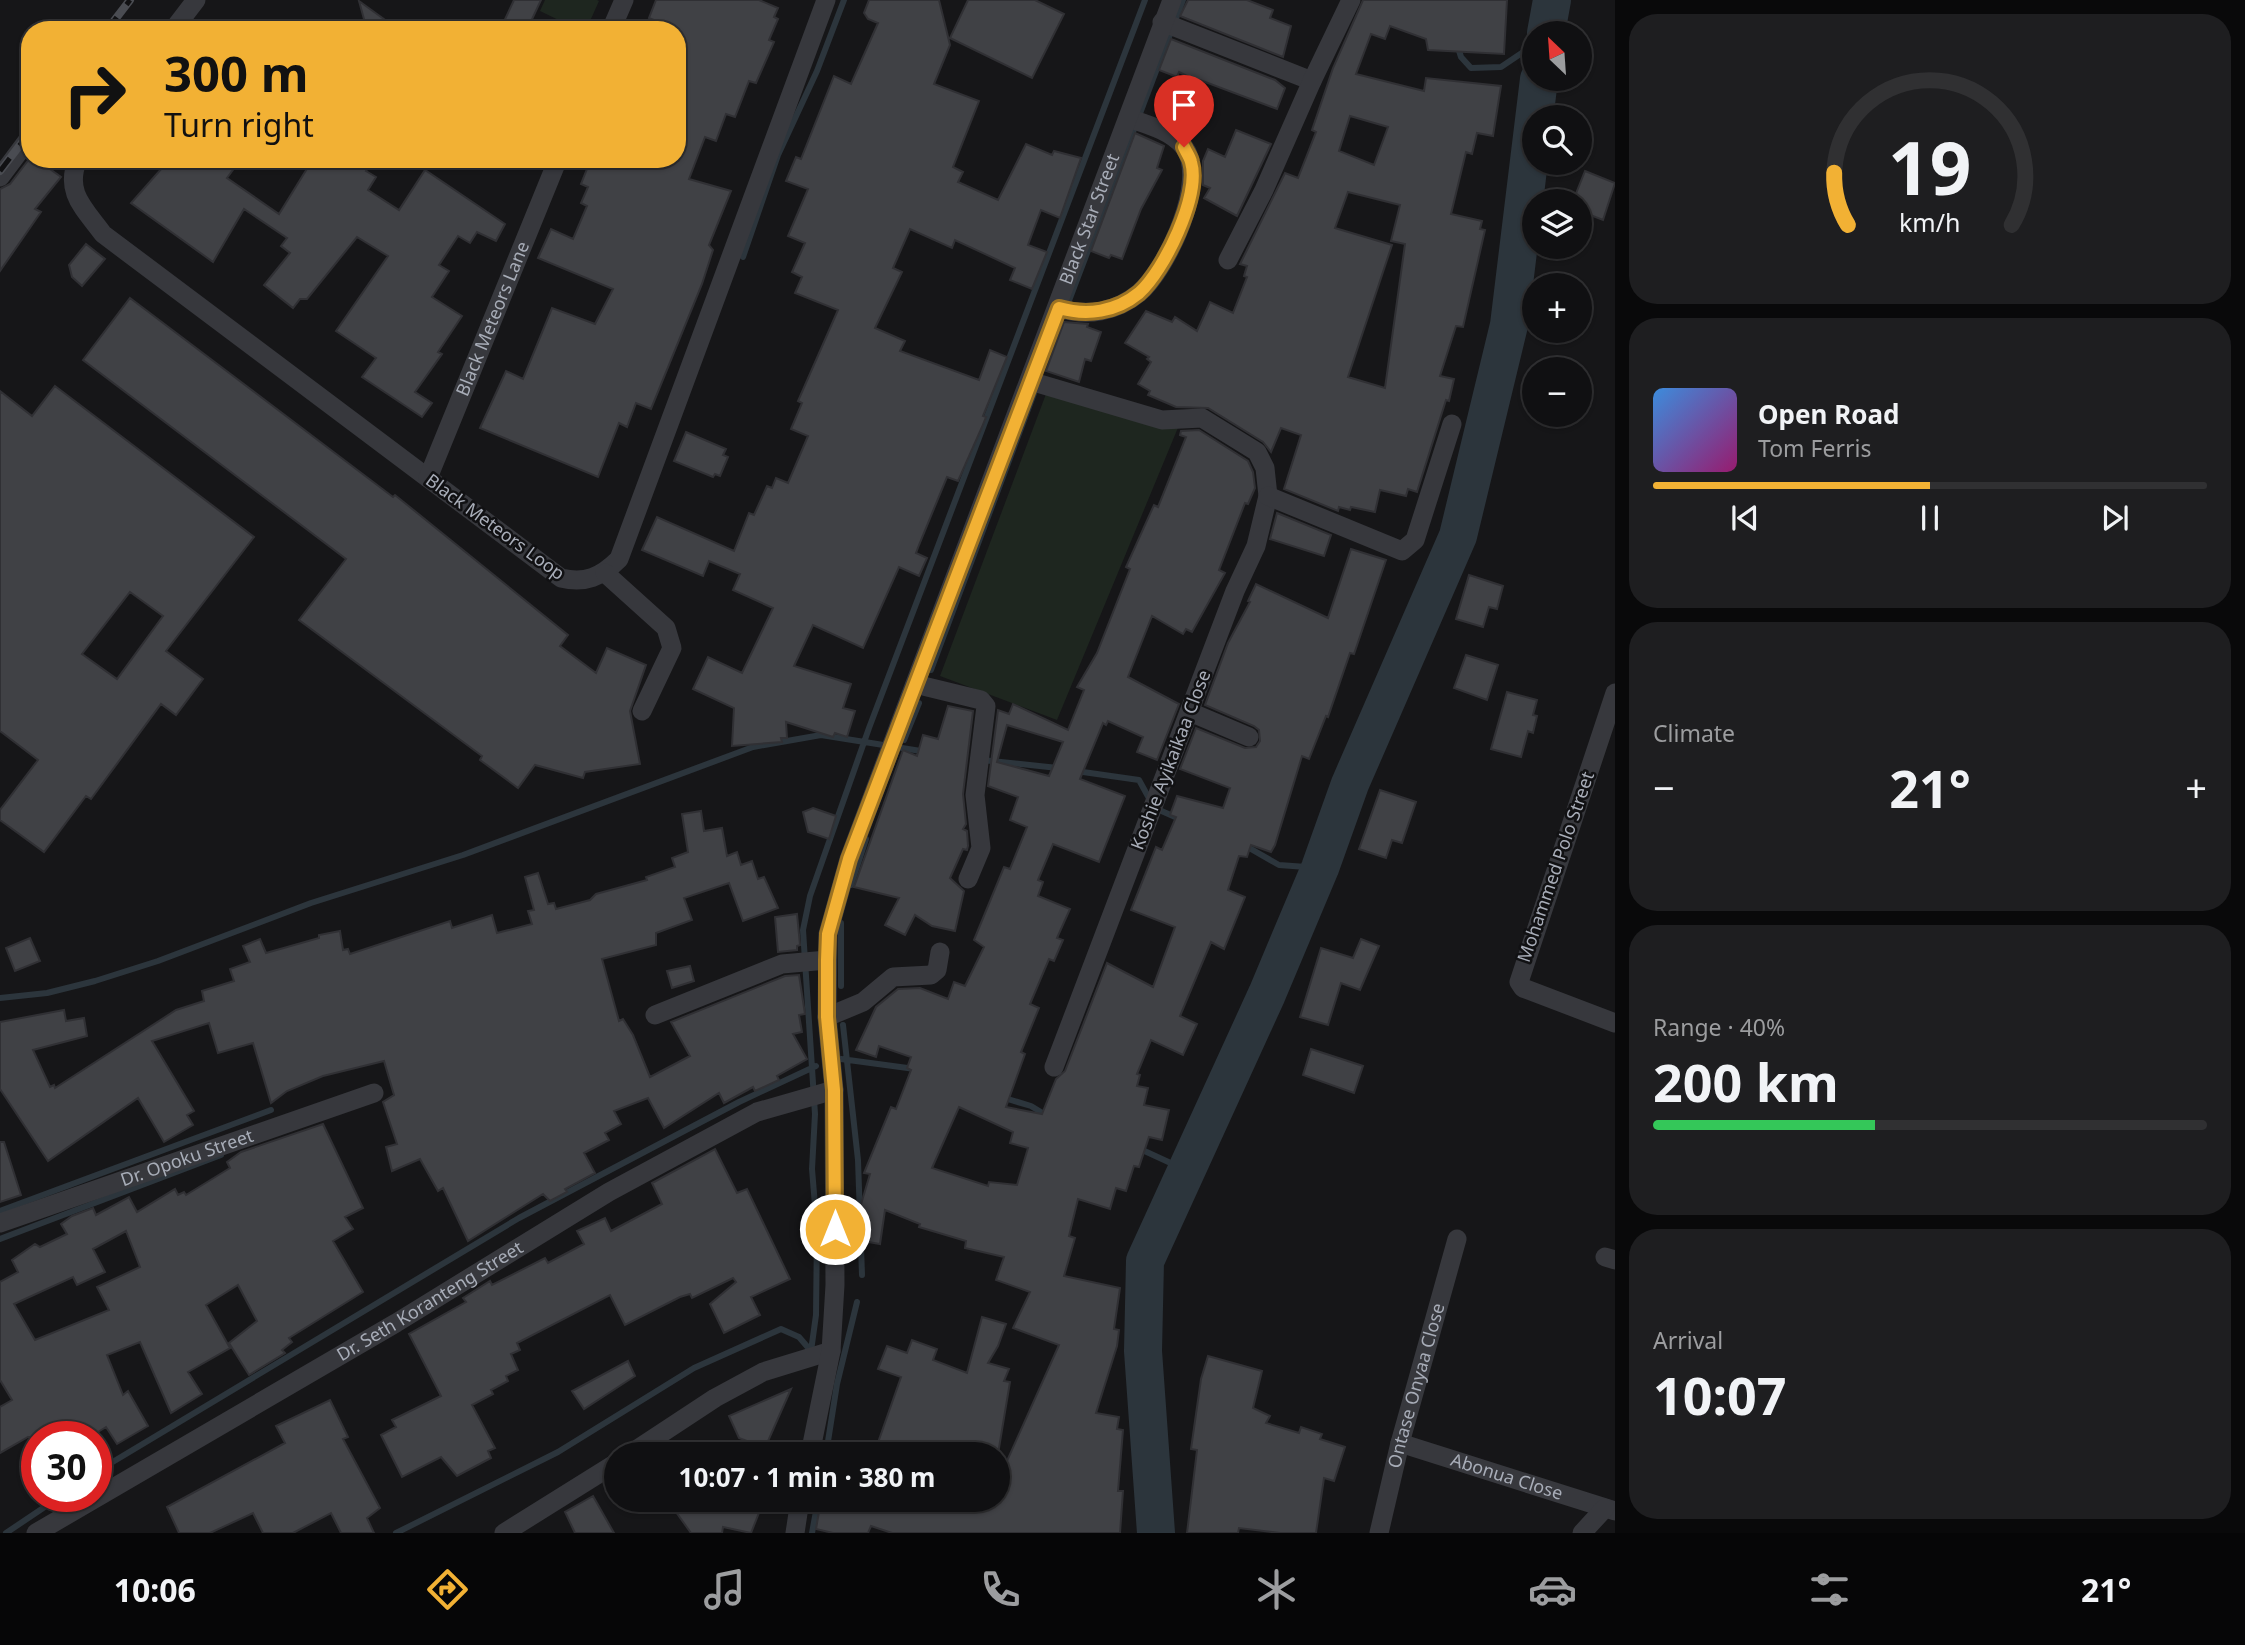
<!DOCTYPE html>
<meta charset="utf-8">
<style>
:root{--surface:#101012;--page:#1e1e20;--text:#f1f3f6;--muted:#9c9d9f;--line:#303032;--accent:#f2b134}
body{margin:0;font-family:"Noto Sans",sans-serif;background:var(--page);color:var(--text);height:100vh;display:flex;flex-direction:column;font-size:26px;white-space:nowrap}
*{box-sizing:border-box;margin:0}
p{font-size:23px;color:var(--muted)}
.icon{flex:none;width:38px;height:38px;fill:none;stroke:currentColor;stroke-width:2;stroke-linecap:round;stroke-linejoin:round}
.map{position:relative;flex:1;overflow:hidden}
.panel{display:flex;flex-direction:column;gap:14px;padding:14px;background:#09090a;width:630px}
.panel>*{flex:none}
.guide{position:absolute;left:21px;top:21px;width:665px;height:147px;border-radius:28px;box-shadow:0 2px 5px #0004,0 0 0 2px var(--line);background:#f2b134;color:#111;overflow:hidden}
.needle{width:46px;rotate:335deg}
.tools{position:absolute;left:1522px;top:21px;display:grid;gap:14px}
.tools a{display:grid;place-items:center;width:70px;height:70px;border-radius:50%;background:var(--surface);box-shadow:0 2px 5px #0004,0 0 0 2px var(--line);font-size:35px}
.speed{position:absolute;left:21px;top:1421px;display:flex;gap:14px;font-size:35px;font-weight:700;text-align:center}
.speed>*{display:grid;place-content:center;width:91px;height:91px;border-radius:50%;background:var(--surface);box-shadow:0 2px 5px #0004,0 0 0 2px var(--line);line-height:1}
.speed .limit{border:10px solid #d22;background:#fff;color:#111}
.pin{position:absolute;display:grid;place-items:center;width:60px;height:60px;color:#fff;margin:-72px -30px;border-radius:50% 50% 50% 0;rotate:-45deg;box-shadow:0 0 7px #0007}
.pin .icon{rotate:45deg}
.me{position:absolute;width:77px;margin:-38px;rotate:0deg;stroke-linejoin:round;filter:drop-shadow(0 0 5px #0008)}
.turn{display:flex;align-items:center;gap:24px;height:147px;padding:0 28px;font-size:32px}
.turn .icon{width:91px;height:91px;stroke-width:2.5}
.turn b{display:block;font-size:49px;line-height:60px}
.big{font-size:52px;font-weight:700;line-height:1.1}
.panel .tile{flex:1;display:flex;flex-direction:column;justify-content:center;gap:10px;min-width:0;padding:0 24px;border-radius:28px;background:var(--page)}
.panel .dial{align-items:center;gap:0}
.dial svg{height:182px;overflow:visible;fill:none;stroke:var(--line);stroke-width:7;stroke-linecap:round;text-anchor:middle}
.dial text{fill:var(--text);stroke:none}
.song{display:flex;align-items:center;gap:21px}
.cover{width:84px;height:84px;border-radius:10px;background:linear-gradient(135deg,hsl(210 70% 55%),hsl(320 70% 35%))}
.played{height:7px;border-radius:4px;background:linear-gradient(90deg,var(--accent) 50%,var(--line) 50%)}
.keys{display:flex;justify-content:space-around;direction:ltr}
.heat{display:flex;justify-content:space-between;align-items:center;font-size:38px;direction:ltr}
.charge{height:10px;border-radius:5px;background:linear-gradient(90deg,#34c759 40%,var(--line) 0)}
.trip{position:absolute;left:604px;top:1442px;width:406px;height:70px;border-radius:35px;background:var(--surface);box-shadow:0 2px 5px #0004,0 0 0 2px var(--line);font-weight:700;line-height:70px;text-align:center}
.tabs{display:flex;height:112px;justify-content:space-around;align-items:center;background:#060607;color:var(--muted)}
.tabs .icon{width:49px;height:49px}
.tabs .on{color:var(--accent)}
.tabs b{font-size:32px;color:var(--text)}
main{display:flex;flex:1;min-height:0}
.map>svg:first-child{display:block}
.green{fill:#1e261f}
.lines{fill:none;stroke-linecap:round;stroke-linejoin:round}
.stream{stroke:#2c353c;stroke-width:6}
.river{stroke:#2c353c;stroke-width:38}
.building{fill:#404145;stroke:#303034;stroke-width:2;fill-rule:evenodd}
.minor{stroke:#37383d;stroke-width:19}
.rail-casing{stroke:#4a4c52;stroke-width:8}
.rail{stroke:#111113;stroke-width:5;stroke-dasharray:16;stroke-linecap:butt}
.route-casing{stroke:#9d7322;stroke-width:18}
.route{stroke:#f2b134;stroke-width:12}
.labels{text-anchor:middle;stroke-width:5;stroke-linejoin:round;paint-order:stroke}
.street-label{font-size:18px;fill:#a8adb8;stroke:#111113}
</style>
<main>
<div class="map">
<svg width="1615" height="1533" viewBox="0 0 1615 1533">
<rect width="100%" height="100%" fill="#161618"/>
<path class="green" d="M545,0H597L599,1L586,30H579L540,11Z
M1052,378L1182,418L1057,720L940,676Z"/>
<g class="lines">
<path class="stream" d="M1457,44L1461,57L1471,68L1501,67L1535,44
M743,257L778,155L817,71L844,0
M1067,306L1183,0
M931,670L1036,388
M904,740L919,703
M982,760L1058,768
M1076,771L1139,780L1150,800
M1157,809L1182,820
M1244,845L1279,865L1320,868
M851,885L866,839
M841,986V923
M0,998L47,993L95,981L158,961L311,903L463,855L753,747L821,735L927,752
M843,1025L858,1160L862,1275
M841,1059L915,1069
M1001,1097L1031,1106L1049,1117
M1138,1148L1188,1171
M0,1211L271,1110
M0,1239L221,1155
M811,1351L816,1315L817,1230L812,1169L815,1114L803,930L810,896L869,728L1145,0
M826,1454L837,1384L857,1302
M96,1472L519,1218L739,1102L816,1066
M6,1533L61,1496
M396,1533L558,1452L694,1368L781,1329L799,1337L811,1351
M812,1533L818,1500"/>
<path class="river" d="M1546,33L1552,0
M1156,1533L1143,1351L1145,1261L1267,994L1320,868L1350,784L1458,536L1509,325L1539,79"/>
</g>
<path class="building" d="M514,0H541L527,30H500Z
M656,0H759L778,8L774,17L778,19L769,40L774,42L756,83L749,81L735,117L726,114L716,141L705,137L689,179L731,191L709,245L713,250L702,284L651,409L636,403L627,427L619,423L598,477L480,428L506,371L523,379L552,308L595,324L613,289L538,258L551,229L573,239L587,206L581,203L588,187L581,184L591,159H677V30L649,18Z
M869,0H939L950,45L934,84L979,101L953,167L963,172L958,182L998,200L1026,144L1052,155L1054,151L1081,158L1060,218L1041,210L1028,245L1047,252L1032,289L1010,280L1015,268L955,240L952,248L910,229L893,268L902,272L875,328L905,341L900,351L979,380L990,350L1007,357L983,416L986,417L982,427L958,481L947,477L919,545L916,553L927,558L919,576L899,567L863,648L813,625L794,666L851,684L843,708L855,711L847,737L835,733L833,737L786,722L787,738H781L782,742L732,746L734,708L693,689L708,657L742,673L773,608L733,590L740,574L709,561L703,576L642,550L657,517L734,551L749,513L754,515L767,486L772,488L776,478L788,483L808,436L791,429L802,403L798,401L838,310L795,293L802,277L792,272L805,243L788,236L808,189L786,181L796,157L801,159L834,76L851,84L878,23L868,19L864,13Z
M968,0H1035L1064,14L1032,78L950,38Z
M1188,0H1247L1273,10L1270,18L1291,26L1283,57L1180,16Z
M1363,0H1507L1504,54L1428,50L1426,39L1390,26L1385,39L1371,34L1356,74L1424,91L1426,78L1501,86L1493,136L1477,133L1472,154L1466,152L1451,214L1482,221L1480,229L1485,230L1463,327L1456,326L1440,376L1454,379L1449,401L1446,400L1417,492L1408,489L1406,496L1380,490L1375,512L1351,507L1350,510L1339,507L1338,511L1284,489L1301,435L1281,428L1271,452L1263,442L1208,408L1176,407L1148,395L1150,391L1138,384L1151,362L1147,359L1149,357L1125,343L1146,311L1172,322L1175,317L1197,331L1210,302L1233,313L1247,277L1244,276L1247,266L1240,264L1285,173L1298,178L1316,132L1312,130L1333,68ZM1350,116L1388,127L1374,165L1339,151ZM1348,192L1400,205L1391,241L1405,244L1385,388L1348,377L1392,245L1335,228Z
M359,1L399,30H367Z
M1171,39L1275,80L1285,88L1277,109L1200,80L1199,82L1179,72L1177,77L1159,70Z
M1236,130L1271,144L1237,216L1204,198L1210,188L1203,185V161L1208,149L1225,157Z
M1135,133L1164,146L1157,168L1162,170L1141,209L1122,259L1111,255L1109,258L1091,251Z
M30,158L42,159L52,166L50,169L61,177L35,209L41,212L0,271V189L10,184Z
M170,159H241L227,178L279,214L313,159H374L366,171L376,177L368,190L399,210L425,170L505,224L496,241L477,232L470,243L458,236L439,265L449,271L432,297L462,316L438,352L442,354L415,392L432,403L422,417L362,377L376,358L336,331L388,256L357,237L307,299H300L293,308L264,285L290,253L281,246L287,238L244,209L213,262L131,203Z
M1585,171L1615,183L1603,220L1580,211V201H1573Z
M86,244L105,259L82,286L72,277L69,265Z
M130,298L393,497L395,495L568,635L560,646L596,673L607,648L646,665L630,711L640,764L585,772L583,778L535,765L518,788L480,760L482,756L299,620L346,559L83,360Z
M1064,322L1088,324L1087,327L1101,332L1091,361L1085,359L1079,382L1046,371Z
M55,386L254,537L166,651L203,679L176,715L161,704L91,799L86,796L44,852L0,820V810L38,760L0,731V391L32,416ZM130,592L163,616L117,679L82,654Z
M1199,430L1248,461L1253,472L1255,488L1248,504L1245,503L1219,570L1225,573L1192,632L1186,629L1183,634L1152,616L1128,677L1179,704L1157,760L1137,752L1143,737L1108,721L1106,725L1103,723L1080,779L1125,796L1099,862L1053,844L1038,880L1043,882L1038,896L1070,909L1057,938L1063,940L1054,961L1049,959L1030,1004L1039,1008L1021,1052L1025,1054L1006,1107L1042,1114L1056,1079L1065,1071L1107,963L1153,987L1175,927L1131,910L1156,847L1162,850L1176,817L1170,815L1177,796L1223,808L1230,788L1180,769L1196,728L1245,748L1256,747L1260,741L1259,730L1254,726L1205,705L1228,643L1250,602L1248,601L1256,584L1328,618L1351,549L1386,560L1354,654L1350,653L1328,717L1326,716L1309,759L1302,756L1275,845L1271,852L1251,845L1247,857L1239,856L1228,890L1245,897L1224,949L1211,942L1180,1016L1197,1024L1183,1055L1151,1040L1137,1074L1140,1075L1137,1086L1148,1088L1144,1105L1169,1110L1162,1140L1149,1137L1139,1167L1134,1166L1126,1191L1116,1188L1110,1209L1078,1199L1069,1236L1075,1238L1064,1276L1120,1288L1114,1329L1119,1330L1117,1346L1096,1413L1119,1417L1117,1429L1123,1430L1118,1491H1123L1120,1533H892L871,1526L868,1533H833L816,1529L821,1500H998V1481L1059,1345L1013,1328L1030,1292L996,1280L1004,1257L965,1248L966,1241L919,1227L920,1224L885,1210L880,1244L857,1240L862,1212L859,1211L870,1174L864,1173L891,1107L896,1109L911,1070L907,1068L911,1057L879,1046L876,1057L856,1050L876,1007L898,989L920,988L948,999L954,982L965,986L984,947L974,940L1004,867L1010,869L1027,827L1010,820L1018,797L988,786L998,710L1009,714L1013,704L1068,730L1084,690L1077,687L1097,653L1130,569L1126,567L1154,505L1158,507L1186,437L1180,435L1181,431ZM1007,725L1063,742L1049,776L997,762ZM959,1107L1013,1132L1010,1143L1028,1148L1017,1185L989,1182L988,1186L932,1168Z
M686,432L726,449L723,455L728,457L720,476L715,474L713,477L674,461Z
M1277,513L1331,535L1324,556L1270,539Z
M1469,575L1503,586L1497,609L1489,607L1483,627L1456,619Z
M1466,655L1498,665L1487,700L1454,688Z
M1507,692L1537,700L1533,715L1537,716L1533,733L1528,731L1521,757L1491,749Z
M948,706L973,711L963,794L966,824L963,829L967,831L968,846L967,850L963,849L950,878L964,891L955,931L932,926L915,915L905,935L885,925L899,898L854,887L903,750L917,756L923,735L938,739Z
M1380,790L1416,802L1402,843L1392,840L1386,858L1359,849Z
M813,808L836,816L829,839L808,832L803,812Z
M701,811L704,831L722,828L727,856L737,852L741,865L752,861L758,879L764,877L778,908L743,921L729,883L684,898L692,920L656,933V945L602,959L619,1021L623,1019L633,1035L650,1077L690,1056L671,1022L785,976L799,975L805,1014L799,1015L802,1032L793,1034L807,1059L777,1076L779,1080L755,1091L753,1087L724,1103L719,1093L664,1128L648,1098L614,1111L621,1124L605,1133L609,1140L584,1153L595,1173L565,1189L567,1192L550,1201L543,1194L468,1241L443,1188L438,1191L420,1159L392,1171L386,1147L397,1144L383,1102L394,1095L384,1061L323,1076L287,1091L271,1103L253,1043L218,1053L209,1023L152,1041L194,1111L187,1115L193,1125L164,1142L138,1098L48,1161L0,1089V1022L64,1010L66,1021L84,1018L87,1036L33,1050L50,1087L54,1085L55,1088L176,1010L204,1001L202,991L234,981L230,969L250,962L243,946L260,939L266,953L319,938V935L340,931L343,950L348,949L350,954L450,921L452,928L492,915L497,933L532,924L528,911L534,910L525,877L538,873L548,904L554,903L556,909L590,900L596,894L647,880L646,877L675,867L672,858L688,852L682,814Z
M797,914L800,945L797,946V950L778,952L775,917Z
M30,938L40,961L15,971L6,948Z
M1361,939L1379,946L1360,990L1341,983L1328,1025L1300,1017L1321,948L1353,958Z
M690,966L694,981L672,988L667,971Z
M1311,1049L1363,1066L1354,1093L1303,1075Z
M323,1124L363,1208L345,1217L353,1229L333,1241L363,1292L289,1338L292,1342L282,1350L285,1353L249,1375L229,1343L257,1321L238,1285L206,1305L230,1348L188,1372L202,1394L171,1413L140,1342L107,1355L123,1395L128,1391L148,1426L117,1444L106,1427L90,1437H28L0,1453V1407L12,1400L0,1380V1282L18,1272L12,1260L35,1244L40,1247L67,1234L61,1224L72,1216L93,1208L96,1215L129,1197L137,1212L175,1189L178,1195L184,1192L186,1195L230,1168L227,1162L241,1152ZM126,1231L140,1267L97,1287L109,1310L35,1340L14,1304L73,1277L77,1285L105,1272L93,1249Z
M0,1142H4L21,1195L0,1202Z
M715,1149L737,1193L747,1189L790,1279L751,1297L760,1315L724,1333L710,1304L736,1282L733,1278L692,1298L690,1294L680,1297L625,1325L610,1295L517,1343L520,1350L511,1354L518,1370L506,1376L508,1381L491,1390L493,1394L472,1405L495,1448L488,1451L491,1458L457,1476L441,1457L402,1477L381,1435L396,1427L392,1420L441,1396L409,1334L466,1302L463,1298L490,1281L492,1285L545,1258L548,1263L584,1244L577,1231L605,1218L611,1231L662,1204L652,1183Z
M982,1317L1006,1324L998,1346L988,1363L1009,1369L1004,1381L1010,1382L998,1454H874L901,1377L878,1369L887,1346L907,1353L912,1340L937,1349L933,1360L967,1373Z
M1208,1356L1262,1371L1253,1408L1270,1416L1266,1423L1299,1433L1301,1427L1322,1434L1320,1439L1345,1447L1334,1481L1324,1478L1316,1533H1280L1239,1528L1238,1533H1187L1197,1450L1191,1449L1201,1379Z
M628,1361L635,1376L584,1409L572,1391Z
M791,1389L765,1448L739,1438L729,1416Z
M330,1400L348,1437L343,1439L380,1508L367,1518L374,1533H341L331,1513L293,1533H263L253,1513L210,1533H179L167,1507L285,1443L276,1426Z
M593,1496L614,1533H575L565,1512Z
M700,1500H764L751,1533L723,1527L722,1533H691L676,1512Z"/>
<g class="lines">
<g class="minor">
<path d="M1162,22L1312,81"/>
<path d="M173,30L196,0"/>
<path d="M611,30L624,0"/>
<path d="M78,159C64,192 84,208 103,234L561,578C585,584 601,577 619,559L826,0"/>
<path d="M0,177L30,137"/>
<path d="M1228,260L1264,190L1312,81L1351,0"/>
<path d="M1059,308C1087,317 1116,312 1139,293C1167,269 1209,180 1184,147C1172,131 1146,124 1128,118"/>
<path d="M1030,381L1162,420L1202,418L1257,452L1265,468L1268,496L1256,546L1235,591L1054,1067"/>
<path id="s1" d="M428,478L558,159"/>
<path d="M1268,496L1402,551L1415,540L1452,424"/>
<path d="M605,573L666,628L672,648L642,711"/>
<path d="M915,684L981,700L986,706L975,795L981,848L968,879"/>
<path d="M1615,693L1519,982L1523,988L1615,1023"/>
<path d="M1190,712L1249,737"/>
<path d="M655,1015L782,964L827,960"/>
<path d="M827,1017L863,1002L893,977L931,975L937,970L940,952"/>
<path id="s2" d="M0,1223L374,1093"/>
<path d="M1605,1257L1615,1260"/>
<path id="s3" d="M1400,1443L1615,1511"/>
<path d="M630,1454L715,1398L763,1372L831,1351"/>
<path id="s4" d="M810,1454L831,1351L835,1285L834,1090L827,1017L828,934L849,859L1172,0"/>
<path id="s5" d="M36,1533L396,1323L609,1192L757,1112L834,1090"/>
<path d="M504,1533L616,1463"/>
<path d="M795,1533L800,1500"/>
<path id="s6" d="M1379,1533L1400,1443L1457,1239"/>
<path d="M1582,1533L1605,1508"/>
</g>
<defs>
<path id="rail" d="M107,30L130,0
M0,171L30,132"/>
</defs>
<use href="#rail" class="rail-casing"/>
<use href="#rail" class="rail"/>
</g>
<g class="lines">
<defs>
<path id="route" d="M835,1229L834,1090L827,1017V960L828,934L849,859L1059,308C1087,316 1116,312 1139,293C1164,271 1201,195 1191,162C1190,157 1186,152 1184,147"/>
</defs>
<use href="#route" class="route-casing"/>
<use href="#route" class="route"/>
</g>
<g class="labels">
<g class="street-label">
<text dy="6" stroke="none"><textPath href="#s4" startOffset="1284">Black Star Street</textPath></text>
<text dy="6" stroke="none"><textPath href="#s1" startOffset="172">Black Meteors Lane</textPath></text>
<text transform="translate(495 527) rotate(36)" y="6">Black Meteors Loop</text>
<text transform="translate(1171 760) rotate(-69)" y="6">Koshie Ayikaikaa Close</text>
<text transform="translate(1556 867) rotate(-71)" y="6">Mohammed Polo Street</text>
<text dy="6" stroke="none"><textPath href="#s2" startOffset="198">Dr. Opoku Street</textPath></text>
<text dy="6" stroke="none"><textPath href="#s5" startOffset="457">Dr. Seth Koranteng Street</textPath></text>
<text dy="6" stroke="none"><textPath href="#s6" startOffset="152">Ontase Onyaa Close</textPath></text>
<text dy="6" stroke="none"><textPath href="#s3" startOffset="112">Abonua Close</textPath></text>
</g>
</g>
</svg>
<div class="tools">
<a><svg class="needle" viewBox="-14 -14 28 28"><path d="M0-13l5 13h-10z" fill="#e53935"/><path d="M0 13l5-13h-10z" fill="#9c9d9f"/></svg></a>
<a><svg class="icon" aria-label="search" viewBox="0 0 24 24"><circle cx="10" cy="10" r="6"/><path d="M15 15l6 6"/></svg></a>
<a><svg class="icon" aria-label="layers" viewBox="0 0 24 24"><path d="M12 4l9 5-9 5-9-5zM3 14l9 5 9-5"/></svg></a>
<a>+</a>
<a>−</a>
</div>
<div class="speed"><div class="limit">30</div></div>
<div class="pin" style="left:1184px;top:147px;background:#d93025"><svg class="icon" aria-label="arrive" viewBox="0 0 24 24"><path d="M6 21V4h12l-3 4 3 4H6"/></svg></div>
<svg class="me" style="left:835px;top:1229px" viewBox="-20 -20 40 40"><circle r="17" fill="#f2b134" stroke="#fff" stroke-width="3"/><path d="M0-11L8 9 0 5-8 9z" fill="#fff"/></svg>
<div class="trip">10:07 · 1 min · 380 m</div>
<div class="guide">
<div class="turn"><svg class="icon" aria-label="right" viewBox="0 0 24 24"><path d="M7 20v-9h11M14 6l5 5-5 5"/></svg><div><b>300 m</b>Turn right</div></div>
</div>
</div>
<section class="panel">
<div class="tile dial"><svg viewBox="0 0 100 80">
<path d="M14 69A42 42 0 1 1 86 69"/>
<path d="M14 69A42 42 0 0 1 8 46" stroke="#f2b134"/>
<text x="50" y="56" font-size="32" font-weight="700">19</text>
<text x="50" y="72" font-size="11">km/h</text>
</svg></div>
<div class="tile">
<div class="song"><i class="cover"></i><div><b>Open Road</b><p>Tom Ferris</p></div></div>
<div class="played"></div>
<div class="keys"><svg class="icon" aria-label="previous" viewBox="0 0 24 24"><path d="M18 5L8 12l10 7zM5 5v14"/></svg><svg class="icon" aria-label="pause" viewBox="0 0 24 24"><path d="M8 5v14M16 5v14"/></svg><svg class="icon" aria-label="next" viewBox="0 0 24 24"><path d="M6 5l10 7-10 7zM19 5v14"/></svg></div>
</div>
<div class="tile"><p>Climate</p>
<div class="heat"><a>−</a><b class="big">21°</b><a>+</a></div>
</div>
<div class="tile"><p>Range · 40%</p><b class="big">200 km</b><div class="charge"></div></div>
<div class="tile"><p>Arrival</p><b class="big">10:07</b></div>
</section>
</main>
<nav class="tabs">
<b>10:06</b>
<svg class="icon on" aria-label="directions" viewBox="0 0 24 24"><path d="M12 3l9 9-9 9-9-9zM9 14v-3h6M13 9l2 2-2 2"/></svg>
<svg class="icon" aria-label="music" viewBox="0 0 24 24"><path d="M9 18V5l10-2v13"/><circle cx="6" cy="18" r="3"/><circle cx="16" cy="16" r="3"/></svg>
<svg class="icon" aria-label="phone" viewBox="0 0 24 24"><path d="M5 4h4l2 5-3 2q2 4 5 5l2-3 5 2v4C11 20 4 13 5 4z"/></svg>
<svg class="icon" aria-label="climate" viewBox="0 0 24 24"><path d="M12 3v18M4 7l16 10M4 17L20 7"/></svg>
<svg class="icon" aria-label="car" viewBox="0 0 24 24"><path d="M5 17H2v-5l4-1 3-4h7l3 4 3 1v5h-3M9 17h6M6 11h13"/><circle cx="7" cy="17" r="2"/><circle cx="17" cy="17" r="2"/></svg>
<svg class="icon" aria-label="filters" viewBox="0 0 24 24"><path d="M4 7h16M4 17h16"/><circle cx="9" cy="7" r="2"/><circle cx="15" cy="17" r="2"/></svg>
<b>21°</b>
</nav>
